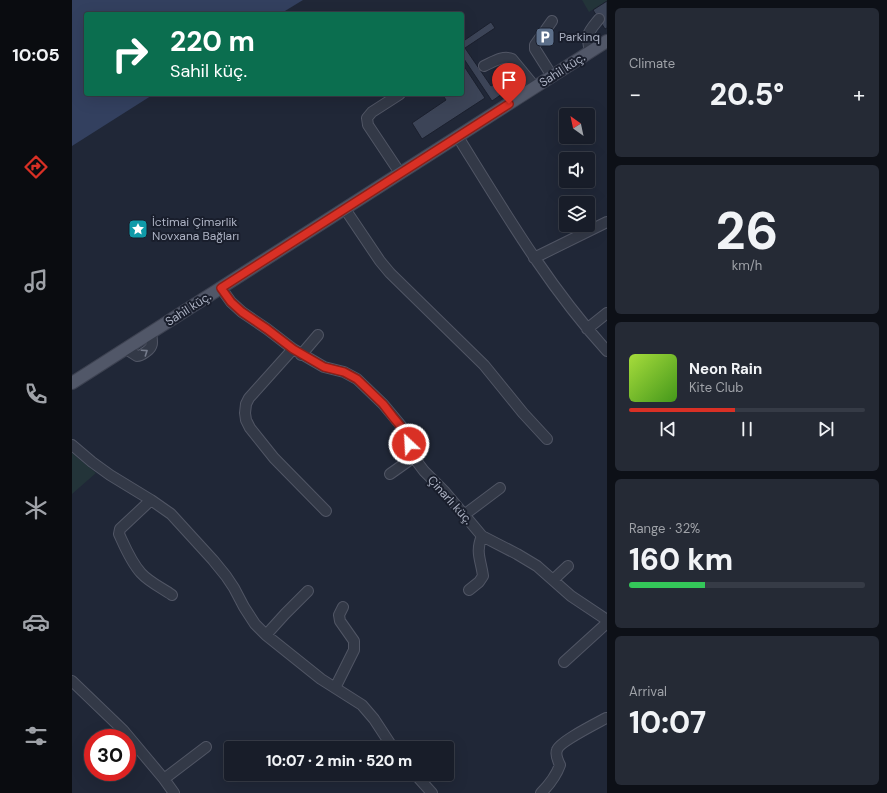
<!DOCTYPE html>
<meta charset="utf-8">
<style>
:root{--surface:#181d29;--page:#252a35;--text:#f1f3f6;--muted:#9fa2a8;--line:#363b46;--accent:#d93025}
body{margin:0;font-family:"DM Sans",sans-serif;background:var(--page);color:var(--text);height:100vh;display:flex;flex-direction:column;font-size:15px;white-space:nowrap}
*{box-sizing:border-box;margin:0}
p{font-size:13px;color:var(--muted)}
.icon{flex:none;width:22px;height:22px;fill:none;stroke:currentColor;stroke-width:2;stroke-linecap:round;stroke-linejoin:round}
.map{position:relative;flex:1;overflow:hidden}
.sheet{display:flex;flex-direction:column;gap:8px;padding:8px;background:#0d1017;width:280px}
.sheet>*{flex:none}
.top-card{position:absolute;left:12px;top:12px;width:380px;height:84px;border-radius:4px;box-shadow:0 4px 16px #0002,0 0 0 1px var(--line);background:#0b6e4f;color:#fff;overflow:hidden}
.needle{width:26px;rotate:327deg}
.controls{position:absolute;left:487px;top:108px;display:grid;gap:8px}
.controls a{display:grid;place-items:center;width:36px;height:36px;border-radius:4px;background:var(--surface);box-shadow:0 4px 16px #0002,0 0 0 1px var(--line);font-size:20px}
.speed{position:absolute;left:12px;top:729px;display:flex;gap:8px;font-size:20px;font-weight:700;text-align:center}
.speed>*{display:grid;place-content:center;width:52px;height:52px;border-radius:50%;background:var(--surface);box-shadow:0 4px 16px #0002,0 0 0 1px var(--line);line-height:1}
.speed .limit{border:6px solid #d22;background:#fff;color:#111}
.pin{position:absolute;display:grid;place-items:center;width:34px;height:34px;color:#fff;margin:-41px -17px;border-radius:50% 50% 50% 0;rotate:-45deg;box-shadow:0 0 4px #0007}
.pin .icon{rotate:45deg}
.me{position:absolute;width:44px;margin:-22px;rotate:335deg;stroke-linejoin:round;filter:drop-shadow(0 0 3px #0008)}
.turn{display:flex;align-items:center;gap:14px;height:84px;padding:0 20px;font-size:18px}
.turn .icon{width:52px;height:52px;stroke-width:2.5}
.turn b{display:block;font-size:28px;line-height:34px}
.big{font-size:30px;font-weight:800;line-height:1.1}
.sheet .tile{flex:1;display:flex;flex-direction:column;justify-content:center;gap:6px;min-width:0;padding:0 14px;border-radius:6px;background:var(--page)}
.sheet .dial{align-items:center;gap:0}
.dial b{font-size:52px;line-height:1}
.song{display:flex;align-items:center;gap:12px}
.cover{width:48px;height:48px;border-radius:6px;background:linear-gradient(135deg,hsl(80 70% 55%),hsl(100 70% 35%))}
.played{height:4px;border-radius:2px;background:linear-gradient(90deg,var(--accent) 45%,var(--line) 45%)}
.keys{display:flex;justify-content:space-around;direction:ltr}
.heat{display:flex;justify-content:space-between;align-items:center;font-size:22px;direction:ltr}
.charge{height:6px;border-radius:3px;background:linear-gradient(90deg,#34c759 32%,var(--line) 0)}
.trip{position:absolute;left:152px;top:741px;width:230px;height:40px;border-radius:4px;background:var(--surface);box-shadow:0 4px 16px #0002,0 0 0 1px var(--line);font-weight:800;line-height:40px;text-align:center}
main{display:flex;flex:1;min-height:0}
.tabs{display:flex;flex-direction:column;width:72px;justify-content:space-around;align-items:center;background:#0a0c10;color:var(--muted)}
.tabs .icon{width:28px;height:28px}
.tabs .current{color:var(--accent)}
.tabs b{font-size:18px;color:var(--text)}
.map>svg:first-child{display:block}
.green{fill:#233439}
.water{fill:#33405f}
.building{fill:#3c4457;stroke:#1b202e}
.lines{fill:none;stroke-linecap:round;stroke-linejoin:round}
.minor-casing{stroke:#515665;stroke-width:12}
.major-casing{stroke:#3d4251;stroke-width:14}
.minor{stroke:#333947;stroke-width:10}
.major{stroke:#515768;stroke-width:12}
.oneway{stroke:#767c8c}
.route-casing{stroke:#8d1f18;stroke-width:10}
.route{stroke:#d93025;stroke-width:7}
.labels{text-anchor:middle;stroke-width:4;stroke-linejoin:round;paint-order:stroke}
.poi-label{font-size:12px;fill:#adb3c4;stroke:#191e2c;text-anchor:start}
.street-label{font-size:12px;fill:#adb3c4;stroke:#191e2c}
</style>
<main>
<nav class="tabs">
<b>10:05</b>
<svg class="icon current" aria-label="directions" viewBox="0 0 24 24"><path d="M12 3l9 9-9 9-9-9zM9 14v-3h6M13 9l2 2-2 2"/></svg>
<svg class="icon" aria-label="music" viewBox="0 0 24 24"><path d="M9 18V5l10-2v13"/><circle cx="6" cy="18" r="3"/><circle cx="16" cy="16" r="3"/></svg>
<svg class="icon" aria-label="phone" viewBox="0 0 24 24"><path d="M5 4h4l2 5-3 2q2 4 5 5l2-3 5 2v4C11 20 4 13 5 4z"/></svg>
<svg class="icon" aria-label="climate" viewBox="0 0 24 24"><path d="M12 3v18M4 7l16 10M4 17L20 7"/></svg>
<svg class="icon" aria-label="car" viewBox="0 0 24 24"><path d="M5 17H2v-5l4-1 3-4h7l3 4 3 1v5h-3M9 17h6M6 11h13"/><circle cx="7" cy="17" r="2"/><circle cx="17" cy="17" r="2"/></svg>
<svg class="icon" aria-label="filters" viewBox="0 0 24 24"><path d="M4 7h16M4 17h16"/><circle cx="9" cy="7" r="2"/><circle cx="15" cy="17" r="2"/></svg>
</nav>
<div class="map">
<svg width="535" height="793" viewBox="0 0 535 793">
<rect width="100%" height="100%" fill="#202737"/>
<path class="green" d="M510,0H535V1L517,12Z
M0,453L24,473L0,494Z"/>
<path class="water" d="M0,0H231L208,14H14V94H82L0,146Z"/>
<path class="building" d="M535,1V28L533,29L521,10Z
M419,22L423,28L393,48L419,86L443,70L450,80L420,101L390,56V42Z
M390,63L413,98L350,139L340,123L374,100L370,94H390Z"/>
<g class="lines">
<defs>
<path id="minor" d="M480,21L463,45V49L480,76
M518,52C514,33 515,34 527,19
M412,66C421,62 431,55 440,59L463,87
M328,94L300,112L295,118L296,125L328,173
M386,137C432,211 476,286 535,351
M273,209L308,261L318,273L412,365L451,413L475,439
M462,258L535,222
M149,288L159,302L170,312L195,329L221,349L252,367L272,372L285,379L311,404L331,428L335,436L340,453L346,463L352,471L373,492L410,536L445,554L465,566L499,596L535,620
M515,329L535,313
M54,349L65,356C69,356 71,354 75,351C82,346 80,341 79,333
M221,349L177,398L174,404L173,413L174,420L178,428L202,458L254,511
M229,355L246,335
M0,445L20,462L38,475L79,500L99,514L141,560L154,576L162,588L172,607L183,624L194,635L249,679L290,705L302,719L321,748
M318,474L342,457
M79,500L48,529L47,534C53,547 59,562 69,573C77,582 90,588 100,595
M392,515L428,488
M481,580L496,566
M397,590L407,582L411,576C409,560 403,552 410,536
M194,635L213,614L236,591
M492,662L535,623
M0,681L51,730L92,779L102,793
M263,688L282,650V641L268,621L267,615L271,607
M343,774L360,793
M92,779L134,747
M469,793C477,785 484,776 488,765C486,761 483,755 485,750C487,742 525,723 534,718H535"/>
<path id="major" d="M0,383L535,41"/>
</defs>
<use href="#minor" class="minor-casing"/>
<use href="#major" class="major-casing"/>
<use href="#minor" class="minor"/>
<use href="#major" class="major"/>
</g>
<defs><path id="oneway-chevron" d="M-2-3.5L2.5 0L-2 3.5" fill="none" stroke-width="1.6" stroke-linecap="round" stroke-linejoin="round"/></defs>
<use class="oneway" href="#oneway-chevron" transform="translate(73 352) rotate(-34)"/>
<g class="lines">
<defs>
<path id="route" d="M337,444L335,436L330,428L321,417L311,404L285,379L272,372L252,367L221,349L195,329L170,312L159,302L149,288L437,104"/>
</defs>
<use href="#route" class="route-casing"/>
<use href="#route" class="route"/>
</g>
<defs>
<symbol id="parking-square" viewBox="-11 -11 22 22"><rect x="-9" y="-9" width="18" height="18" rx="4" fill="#5c6f8a" stroke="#191e2c"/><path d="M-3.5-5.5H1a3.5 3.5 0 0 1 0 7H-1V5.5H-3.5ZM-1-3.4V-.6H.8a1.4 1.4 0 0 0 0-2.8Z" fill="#fff"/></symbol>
<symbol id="sight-square" viewBox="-11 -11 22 22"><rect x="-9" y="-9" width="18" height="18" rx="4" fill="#0f9aa8" stroke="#191e2c"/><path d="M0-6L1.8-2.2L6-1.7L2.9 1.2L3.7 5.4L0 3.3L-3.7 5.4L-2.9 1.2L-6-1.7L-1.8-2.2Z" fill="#fff"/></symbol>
</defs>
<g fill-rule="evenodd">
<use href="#parking-square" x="462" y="26" width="22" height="22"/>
<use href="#sight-square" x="55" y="218" width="22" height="22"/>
</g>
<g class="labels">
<g class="poi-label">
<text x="487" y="41">Parkinq</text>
<text x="80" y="226">İctimai Çimərlik<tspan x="80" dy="14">Novxana Bağları</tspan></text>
</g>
<g class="street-label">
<text transform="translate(490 70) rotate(-33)" y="4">Sahil küç.</text>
<text transform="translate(116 309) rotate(-33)" y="4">Sahil küç.</text>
<text transform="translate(378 500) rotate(48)" y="4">Çinarlı küç.</text>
</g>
</g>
</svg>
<div class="controls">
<a><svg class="needle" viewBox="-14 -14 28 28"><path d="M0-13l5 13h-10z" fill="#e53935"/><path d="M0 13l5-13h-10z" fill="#9fa2a8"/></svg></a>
<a><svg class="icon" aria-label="sound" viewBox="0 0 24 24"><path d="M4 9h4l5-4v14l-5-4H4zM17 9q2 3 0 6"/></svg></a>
<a><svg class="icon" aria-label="layers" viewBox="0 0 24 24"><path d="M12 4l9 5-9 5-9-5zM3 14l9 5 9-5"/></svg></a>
</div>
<div class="speed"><div class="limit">30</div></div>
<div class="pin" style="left:437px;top:104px;background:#d93025"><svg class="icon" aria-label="arrive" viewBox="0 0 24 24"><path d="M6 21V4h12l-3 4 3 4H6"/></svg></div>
<svg class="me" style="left:337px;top:444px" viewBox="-20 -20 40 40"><circle r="17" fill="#d93025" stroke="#fff" stroke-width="3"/><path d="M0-11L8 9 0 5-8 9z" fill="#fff"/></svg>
<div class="trip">10:07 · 2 min · 520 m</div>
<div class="top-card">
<div class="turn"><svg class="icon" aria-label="right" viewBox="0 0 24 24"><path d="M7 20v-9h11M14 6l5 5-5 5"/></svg><div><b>220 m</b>Sahil küç.</div></div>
</div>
</div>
<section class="sheet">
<div class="tile"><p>Climate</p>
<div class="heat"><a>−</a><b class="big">20.5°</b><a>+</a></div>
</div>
<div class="tile dial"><b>26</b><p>km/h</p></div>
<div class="tile">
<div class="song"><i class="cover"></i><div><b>Neon Rain</b><p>Kite Club</p></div></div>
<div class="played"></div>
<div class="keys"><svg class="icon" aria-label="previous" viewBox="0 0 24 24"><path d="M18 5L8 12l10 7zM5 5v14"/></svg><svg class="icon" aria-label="pause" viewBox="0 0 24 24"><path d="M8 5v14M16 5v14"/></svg><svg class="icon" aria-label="next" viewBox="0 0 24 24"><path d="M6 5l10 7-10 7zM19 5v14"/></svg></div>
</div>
<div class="tile"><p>Range · 32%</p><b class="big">160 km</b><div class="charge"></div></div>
<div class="tile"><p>Arrival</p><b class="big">10:07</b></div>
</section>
</main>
